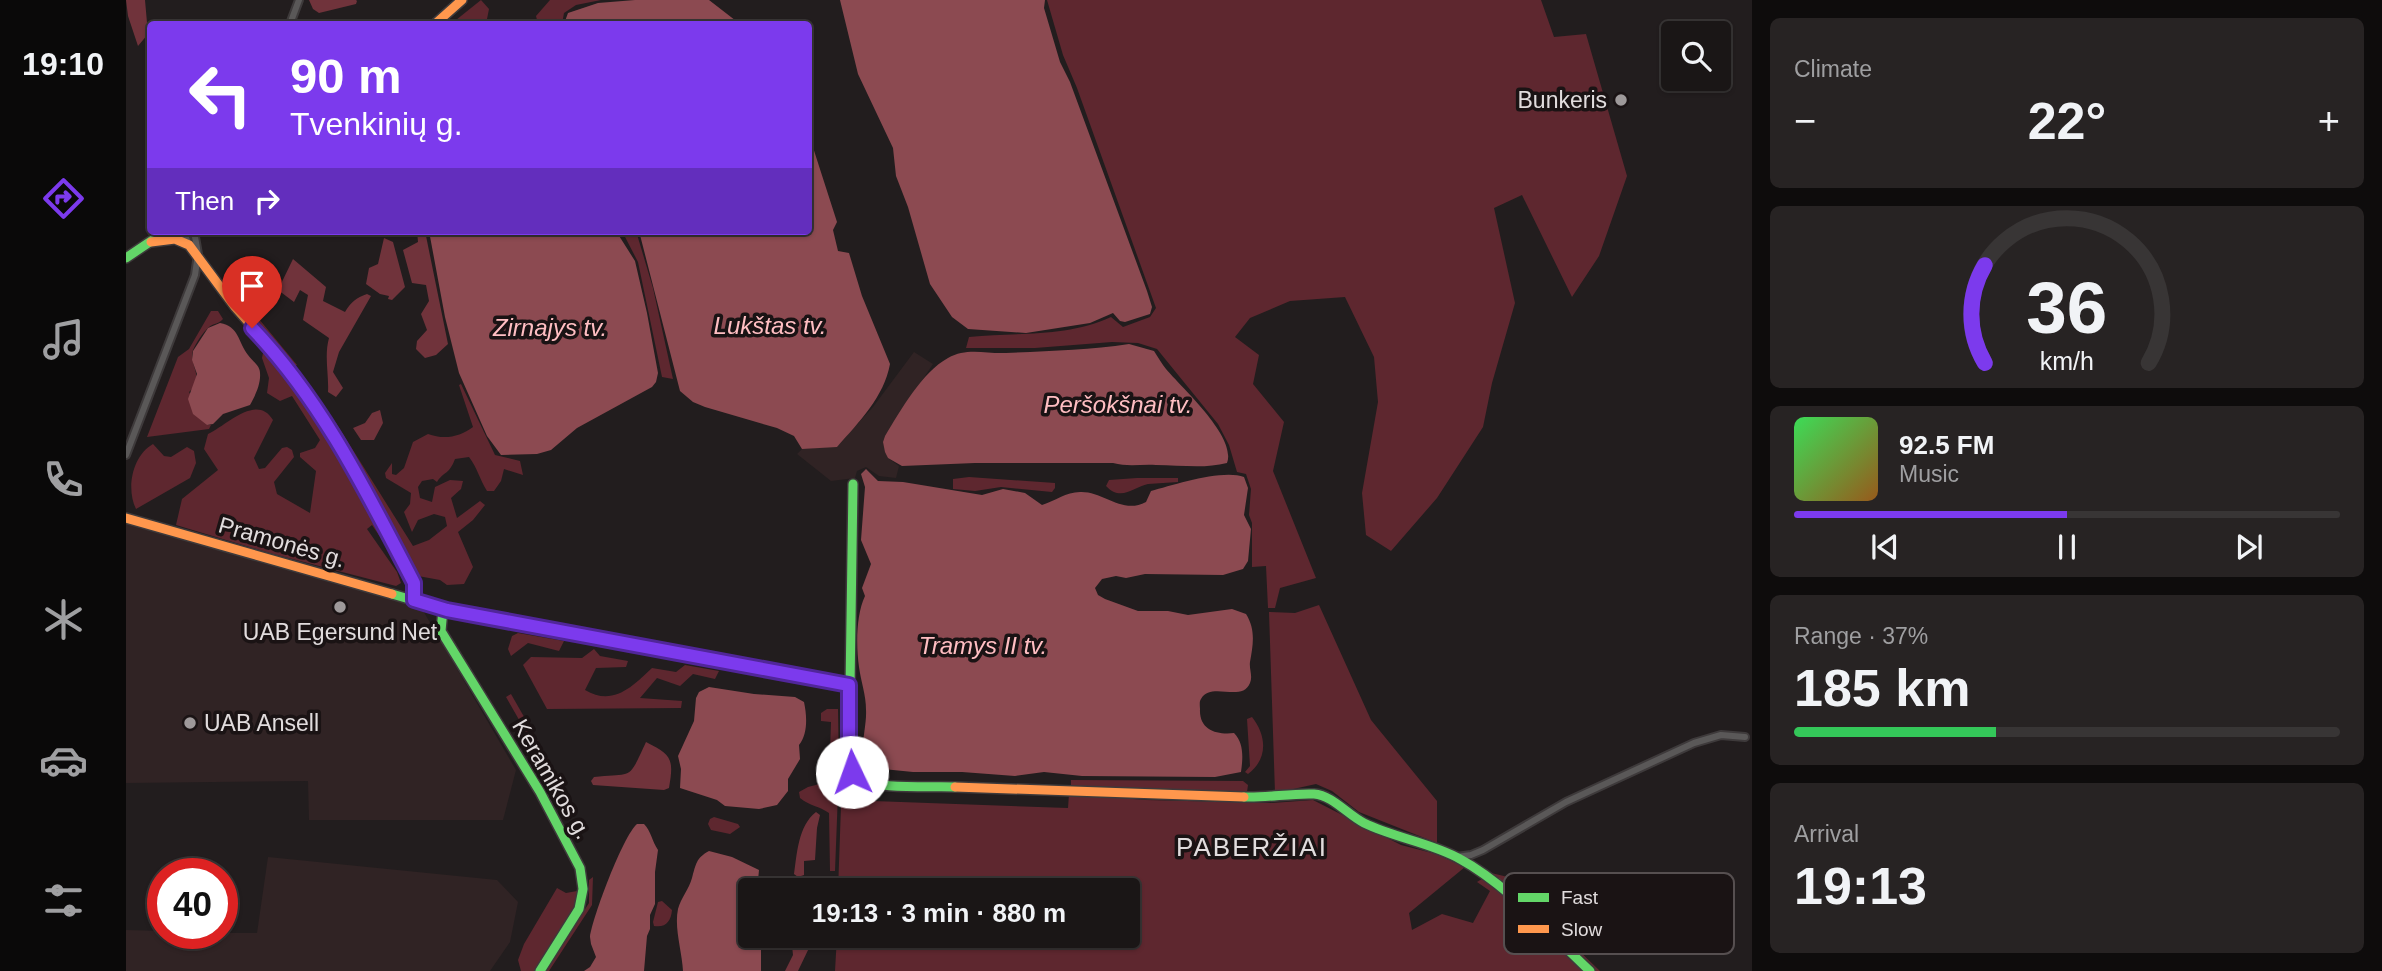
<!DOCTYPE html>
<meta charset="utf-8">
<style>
:root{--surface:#1a1616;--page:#272323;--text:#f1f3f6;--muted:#9f9fa1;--line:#383535;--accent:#7c3aed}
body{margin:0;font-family:Helvetica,sans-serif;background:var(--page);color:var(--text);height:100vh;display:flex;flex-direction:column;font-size:26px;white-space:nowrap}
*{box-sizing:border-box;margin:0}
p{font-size:23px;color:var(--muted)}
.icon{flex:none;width:38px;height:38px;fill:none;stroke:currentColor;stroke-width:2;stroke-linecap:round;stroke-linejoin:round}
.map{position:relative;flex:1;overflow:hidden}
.side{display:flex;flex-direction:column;gap:18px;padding:18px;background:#0e0c0c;width:630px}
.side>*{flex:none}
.banner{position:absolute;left:21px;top:21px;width:665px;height:214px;border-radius:7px;box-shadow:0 2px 5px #0004,0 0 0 2px var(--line);background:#7c3aed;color:#fff;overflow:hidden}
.tools{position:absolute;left:1535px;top:21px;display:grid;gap:14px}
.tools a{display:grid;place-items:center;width:70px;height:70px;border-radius:7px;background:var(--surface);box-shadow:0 2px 5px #0004,0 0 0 2px var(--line);font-size:35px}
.speed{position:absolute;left:21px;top:858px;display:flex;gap:14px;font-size:35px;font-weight:700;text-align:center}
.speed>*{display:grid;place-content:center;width:91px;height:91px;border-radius:50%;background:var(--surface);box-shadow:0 2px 5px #0004,0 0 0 2px var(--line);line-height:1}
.speed .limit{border:10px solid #d22;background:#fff;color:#111}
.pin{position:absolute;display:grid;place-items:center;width:60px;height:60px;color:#fff;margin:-72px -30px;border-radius:50% 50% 50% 0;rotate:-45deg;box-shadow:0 0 7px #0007}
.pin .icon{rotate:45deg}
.me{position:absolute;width:77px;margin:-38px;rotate:357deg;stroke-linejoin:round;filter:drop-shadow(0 0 5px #0008)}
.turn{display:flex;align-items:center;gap:24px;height:147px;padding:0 28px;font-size:32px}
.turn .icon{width:91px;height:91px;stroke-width:2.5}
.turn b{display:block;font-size:49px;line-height:60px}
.then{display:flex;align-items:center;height:66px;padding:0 28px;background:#0003;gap:14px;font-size:26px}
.big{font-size:52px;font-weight:700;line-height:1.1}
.side .widget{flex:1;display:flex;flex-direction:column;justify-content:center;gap:10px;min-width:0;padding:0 24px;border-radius:10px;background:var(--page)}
.side .dial{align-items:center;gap:0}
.dial svg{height:182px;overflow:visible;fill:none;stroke:var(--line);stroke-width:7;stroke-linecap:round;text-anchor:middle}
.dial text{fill:var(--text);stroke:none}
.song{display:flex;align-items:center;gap:21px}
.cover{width:84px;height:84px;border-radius:10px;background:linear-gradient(135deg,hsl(130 70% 55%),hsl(30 70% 35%))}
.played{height:7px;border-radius:4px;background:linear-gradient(90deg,var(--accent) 50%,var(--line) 50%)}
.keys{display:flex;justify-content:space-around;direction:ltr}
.heat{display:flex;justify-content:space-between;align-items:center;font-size:38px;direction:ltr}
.charge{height:10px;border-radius:5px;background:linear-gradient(90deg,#34c759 37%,var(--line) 0)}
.trip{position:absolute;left:612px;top:878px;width:402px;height:70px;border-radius:7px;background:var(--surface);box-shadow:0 2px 5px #0004,0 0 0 2px var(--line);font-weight:700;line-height:70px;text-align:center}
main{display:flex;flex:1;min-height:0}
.dock{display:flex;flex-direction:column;width:126px;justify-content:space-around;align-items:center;background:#0a0909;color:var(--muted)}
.dock .icon{width:49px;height:49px}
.dock .on{color:var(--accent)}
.dock b{font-size:32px;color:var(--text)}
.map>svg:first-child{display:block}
.built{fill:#302324}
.green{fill:#5e272f}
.forest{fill:#70333b}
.water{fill:#8c4a51}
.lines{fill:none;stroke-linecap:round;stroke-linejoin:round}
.stream{stroke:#8c4a51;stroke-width:2}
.street-casing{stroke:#3e3a3b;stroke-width:10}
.fast-casing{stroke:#3e3a3b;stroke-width:12}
.slow-casing{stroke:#3e3a3b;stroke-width:12}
.street{stroke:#5a5858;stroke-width:6}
.fast{stroke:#63d668;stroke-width:9}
.slow{stroke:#ff974d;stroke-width:9}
.route-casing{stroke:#51269a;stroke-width:18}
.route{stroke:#7c3aed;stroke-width:12}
.poi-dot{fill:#9e999a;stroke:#1a1314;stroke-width:2.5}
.labels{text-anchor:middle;stroke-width:7;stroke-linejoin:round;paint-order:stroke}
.poi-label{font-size:23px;fill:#e1dcdd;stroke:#1a1314;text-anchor:end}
.street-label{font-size:23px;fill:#e1dcdd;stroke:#1a1314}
.water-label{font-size:24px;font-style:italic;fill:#ffbec2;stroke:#1a1314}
.quarter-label{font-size:26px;letter-spacing:2px;fill:#e1dcdd;stroke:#1a1314}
.key{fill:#1a1314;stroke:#564f50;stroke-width:2}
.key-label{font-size:19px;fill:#e1dcdd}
</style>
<main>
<nav class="dock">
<b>19:10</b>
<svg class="icon on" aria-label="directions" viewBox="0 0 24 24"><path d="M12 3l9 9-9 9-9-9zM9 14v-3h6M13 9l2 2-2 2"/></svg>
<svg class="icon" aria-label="music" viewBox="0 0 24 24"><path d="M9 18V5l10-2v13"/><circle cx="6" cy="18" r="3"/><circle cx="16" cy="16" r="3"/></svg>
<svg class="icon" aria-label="phone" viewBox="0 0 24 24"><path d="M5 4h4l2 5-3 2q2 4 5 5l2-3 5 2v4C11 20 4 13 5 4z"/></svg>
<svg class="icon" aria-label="climate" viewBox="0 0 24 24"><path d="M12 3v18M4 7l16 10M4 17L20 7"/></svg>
<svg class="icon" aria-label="car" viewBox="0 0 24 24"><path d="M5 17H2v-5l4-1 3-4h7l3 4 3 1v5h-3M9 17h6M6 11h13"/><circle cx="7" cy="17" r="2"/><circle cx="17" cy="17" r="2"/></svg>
<svg class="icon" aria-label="filters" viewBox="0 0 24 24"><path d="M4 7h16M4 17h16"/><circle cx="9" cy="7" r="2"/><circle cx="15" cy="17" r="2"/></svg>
</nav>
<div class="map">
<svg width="1626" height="971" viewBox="0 0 1626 971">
<rect width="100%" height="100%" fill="#221d1e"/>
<path class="built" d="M788,352L807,364L759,436L757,442L762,458L773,466L770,478L753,476L740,467L731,471L729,478L705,481L671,454L676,449L711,446L747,407Z
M0,518L292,602L390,770L377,820H183L182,781L0,783Z
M142,857L371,880L392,902L384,942L364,971H0V930L37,931V933H131Z"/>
<path class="green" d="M355,0L363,9L360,24H325Z
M424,0H475L450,5L438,13L436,24H412L410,16Z
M921,0H1415L1428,37L1460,34L1501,176L1473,256L1446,297L1396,195L1368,208L1389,303L1366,383L1357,427L1311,498L1265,551L1240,535L1236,493L1252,402L1248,357L1219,297L1164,301L1124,318L1109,337L1133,355L1127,384L1158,422L1147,471L1190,578L1154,588L1149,608H1142L1140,566L1126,567V523L1123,515L1125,489L1120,474L1111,472L1103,445L1092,424L1031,349L1012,343L986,342L909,348H840L843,337C891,332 940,338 985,317L997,327L1024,317L1030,308L951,88L937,55Z
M496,231H510L527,288L547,379L536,377L512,262Z
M113,295L171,365L167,367L109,298Z
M85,311H92L97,319C93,324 88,323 83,327C77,332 70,343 67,350C62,365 80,377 63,392L81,425H85L83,429L21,437L52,357L63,349Z
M138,348L167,381L196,426L267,552L265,553L246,525L241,529L271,572L275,583L270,586L147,554L50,525L56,499L92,470L78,449L82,434C101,425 131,393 147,420L128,458L133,469L139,468L156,448L161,447L166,450L168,457L148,482L151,494L184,513L190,471L174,457V453L189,448L194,440L166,396L154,401L141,393L143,378L136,358Z
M335,384L369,455L394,461L397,475L378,469L375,481L368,491H361C354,480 351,467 343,457L329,459C323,475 318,471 311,482L307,479L296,481L292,487L294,498L306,502L309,487L324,480L337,481L335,489L325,498L331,518L354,501L359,505L347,520L332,532L347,567L338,584L321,585L314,580L292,576L205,422L210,423L287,546L303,540L321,526L319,517L308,514L292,520L286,532L278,512L284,504L285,493L260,478L259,473L266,463V474L270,475L278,468L287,442L302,434C318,440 334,437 347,427L333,385Z
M27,444L38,456L45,457L61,447L68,451L70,463L64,478L10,509C0,489 6,456 27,444Z
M843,477L929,483V488L926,492L875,487L849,491L827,489V479Z
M1011,478H1052V482C1042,483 1032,483 1022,484C1008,487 995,502 980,486L983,480Z
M1193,605L1245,720L1311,801V843L1233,812L1206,791L1190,784L1149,793L1143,612L1169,613Z
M392,633L438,641L433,651L402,643L385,656L382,649L386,636Z
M468,649L474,656L502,661L500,667L470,668L459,690C487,707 507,686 526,668L550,672L559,665L593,671L589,679L567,674L554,686L531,678L514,698L556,701L555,708L421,709L397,665L405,657L456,658Z
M385,694L437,785L432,788L380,697Z
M701,709H712L713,767L709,871H704L703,813C693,806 684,806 674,798L673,792L682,787L701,782L705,777L702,770L693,766L704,753L705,722L695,721V713Z
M1126,717C1141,736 1142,759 1122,774L1119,772L1124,766L1121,719Z
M945,780L1117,781L1122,785L1121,792L945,787Z
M943,794L1020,800L1146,803L1187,800L1275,845L1310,854L1339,867L1283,913L1286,930L1316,914L1347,923L1364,891L1351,882L1365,873L1424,887L1427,905L1421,920L1474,971H709L711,936H1003V891H712L715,806L747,801L942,808Z
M588,817L612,824L614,827L604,834L585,830L582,824L584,819Z
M467,877L466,905L423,971H419L463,903V880Z
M431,888L440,893L451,891C451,919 424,948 409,971H395L392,960L398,944Z
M536,901L546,910C545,921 540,928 528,926L527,922L532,902Z"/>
<path class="forest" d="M0,0H19L22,34L12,46L2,16Z
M183,0H230L231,1L230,4L193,13L187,9Z
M291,231H299L322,344L310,355L299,358L290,349L291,341L301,330L295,314L303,301L300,285L286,283L277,250L292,242Z
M258,238L267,242L279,287L266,300L262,299L263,296L254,294L240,284L243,268L252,264Z
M167,259L200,287L197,301L219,312C225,302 230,298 241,294L245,296L213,352L207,372L217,388L210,397L202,392C203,374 198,356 203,338L177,320L182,295L174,290L168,302L152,290Z
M254,410L257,423L248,440H235L227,428L239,423L246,413Z
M520,742C546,755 548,759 543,788L538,790L467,785L465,781L468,777C508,773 502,781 520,742Z
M690,812L694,815L691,828L689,860L678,861V875L672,877L668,874C671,854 672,826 690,812Z
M665,936H676L683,948L672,971H659L667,955Z"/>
<path class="water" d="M509,0H583L614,24H438L442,13L472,3Z
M714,0H919L918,8L934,62L944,82L1021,291L1026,307L1024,314L999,322L994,321L987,313L964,323L900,333L842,329L826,317L804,284L782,207L770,176L767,148L732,74Z
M683,135L711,222L707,230L712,251L723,253L736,296L764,364C758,397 733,422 711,447L676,449L668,436L651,428L579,407L567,402L554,391L513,231H682Z
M303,231H490L509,261L521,313L532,373L530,382L526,387L451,428L425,450L411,454L375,455L361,436L333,373L319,317Z
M94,323C113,326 112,342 122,355C126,361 134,365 134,373C135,384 129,396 124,405L97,414L87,424L81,425L67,414L62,399L71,374L66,360L67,351L82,328Z
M1003,344L1028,351C1032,357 1036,364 1040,369C1056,388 1111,437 1101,463C1078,469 1054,465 1030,465C1015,464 1002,467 987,463H849L776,466L762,458L759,452L757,442L759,436C775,410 796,372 822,358C841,347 860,354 880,353C921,351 963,350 1003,344Z
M740,469L752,481L777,482L856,495L877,489L899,493L916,505C929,501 940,492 954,492C978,491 996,515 1020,502L1025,491C1048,485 1096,469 1118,477L1122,488L1118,515L1125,529L1122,561L1117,569L1097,575L1019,574L1000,578L990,576L976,579L969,588L972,595L979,599L1012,611H1042L1062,615L1106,609L1120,614C1130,630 1127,645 1124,662C1123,669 1127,676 1124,683C1116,703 1085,681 1075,699C1073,701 1074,707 1074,709C1073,730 1091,735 1108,733C1118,743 1117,758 1115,772L1089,777L956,776L918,772L889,776L836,772H787L747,768L739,764C733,749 741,727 740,710C740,695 735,682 733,667C730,646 730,615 739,596L736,588L745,564L735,540L739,487L735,474Z
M583,687L628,694L669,697L678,702C681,716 682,734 673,745L674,759L662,779V791L651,805L633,809L599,806L591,800L554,788L555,769L552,756L568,721L570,698L573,692Z
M511,824H518C525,831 526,841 532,850L529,872V904L524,915V929L521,936L518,971H458L464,967L470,957L465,944L464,937C467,916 497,836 511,824Z
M583,851L606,857L633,870L631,891H625V936H635V971H557C556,951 548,928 552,909C555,898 563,889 566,878C570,864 570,858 583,851Z"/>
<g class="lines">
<path class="stream" d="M1373,879L1408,912"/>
<defs>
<path id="street" d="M164,24L173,0
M57,231L63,245
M0,455L69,275L72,254L68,231
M1331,857L1345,855L1357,850L1440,802L1568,743L1595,735L1619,737"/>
<path id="fast" d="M0,258L40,231
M727,484L723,756C724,763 725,771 730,777C744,790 808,786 829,787
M266,594L317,609L723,685
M317,609L315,631L414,792L454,868L457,889L453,909L414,971
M1118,797C1141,798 1165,793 1188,794C1206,795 1222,815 1238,823C1269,838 1306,843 1334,859C1382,885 1424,934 1464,971"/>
<path id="slow" d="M309,24L336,0
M25,242L49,239L63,245L109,307L149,352L188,403L288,583V600
M0,518L266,594
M829,787L1118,797"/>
</defs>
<use href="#street" class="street-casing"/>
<use href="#fast" class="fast-casing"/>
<use href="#slow" class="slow-casing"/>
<use href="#street" class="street"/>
<use href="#fast" class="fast"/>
<use href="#slow" class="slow"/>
</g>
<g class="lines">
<defs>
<path id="route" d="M126,328C197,402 241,493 288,583V600L321,610L723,685V756L726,772"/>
</defs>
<use href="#route" class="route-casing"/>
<use href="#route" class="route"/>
</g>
<g class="poi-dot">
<circle cx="1495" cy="100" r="7"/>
<circle cx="214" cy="607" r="7"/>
<circle cx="64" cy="723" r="7"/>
</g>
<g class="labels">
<g class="poi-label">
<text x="1481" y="108">Bunkeris</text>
<text x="214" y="640" text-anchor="middle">UAB Egersund Net</text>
<text x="78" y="731" text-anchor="start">UAB Ansell</text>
</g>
<g class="street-label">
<text transform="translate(156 542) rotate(16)" y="8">Pramonės g.</text>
<text transform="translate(426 779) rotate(60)" y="8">Keramikos g.</text>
</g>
<g class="water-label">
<text x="644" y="334">Lukštas tv.</text>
<text x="424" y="336">Zirnajys tv.</text>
<text x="992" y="413">Peršokšnai tv.</text>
<text x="857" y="654">Tramys II tv.</text>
</g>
<g class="quarter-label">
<text x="1126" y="856">PABERŽIAI</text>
</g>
</g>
<rect x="1378" y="873" width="230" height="81" rx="10" class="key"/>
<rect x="1392" y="893" width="31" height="9" fill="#63d668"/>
<rect x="1392" y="925" width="31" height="8" fill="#ff974d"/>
<g class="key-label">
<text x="1435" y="904">Fast</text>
<text x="1435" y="936">Slow</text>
</g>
</svg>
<div class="tools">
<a><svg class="icon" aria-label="search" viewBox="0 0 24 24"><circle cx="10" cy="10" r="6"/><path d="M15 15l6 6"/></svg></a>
</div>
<div class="speed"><div class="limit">40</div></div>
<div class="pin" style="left:126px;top:328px;background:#d93025"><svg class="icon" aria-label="arrive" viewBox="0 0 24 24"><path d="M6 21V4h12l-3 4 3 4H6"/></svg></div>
<svg class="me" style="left:726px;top:772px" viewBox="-20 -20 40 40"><circle r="19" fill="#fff"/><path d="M0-13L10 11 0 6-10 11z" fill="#7c3aed"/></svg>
<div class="trip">19:13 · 3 min · 880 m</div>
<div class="banner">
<div class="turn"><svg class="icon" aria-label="left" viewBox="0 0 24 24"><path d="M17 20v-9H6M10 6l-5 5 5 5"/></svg><div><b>90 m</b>Tvenkinių g.</div></div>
<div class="then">Then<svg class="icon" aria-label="right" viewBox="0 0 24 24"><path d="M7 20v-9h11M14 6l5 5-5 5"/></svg></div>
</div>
</div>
<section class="side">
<div class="widget"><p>Climate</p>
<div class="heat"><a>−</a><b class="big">22°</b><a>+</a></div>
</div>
<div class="widget dial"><svg viewBox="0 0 100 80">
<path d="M14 69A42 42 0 1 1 86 69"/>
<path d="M14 69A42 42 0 0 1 14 26" stroke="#7c3aed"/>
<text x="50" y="56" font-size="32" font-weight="700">36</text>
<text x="50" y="72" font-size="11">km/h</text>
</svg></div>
<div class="widget">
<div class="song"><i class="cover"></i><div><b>92.5 FM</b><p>Music</p></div></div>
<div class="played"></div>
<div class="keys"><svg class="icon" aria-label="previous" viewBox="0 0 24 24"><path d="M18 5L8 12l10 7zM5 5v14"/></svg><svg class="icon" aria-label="pause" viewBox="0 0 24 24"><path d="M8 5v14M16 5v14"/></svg><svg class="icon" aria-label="next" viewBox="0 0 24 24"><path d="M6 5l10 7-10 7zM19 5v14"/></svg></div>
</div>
<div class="widget"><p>Range · 37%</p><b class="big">185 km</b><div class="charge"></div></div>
<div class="widget"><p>Arrival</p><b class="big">19:13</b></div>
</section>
</main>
